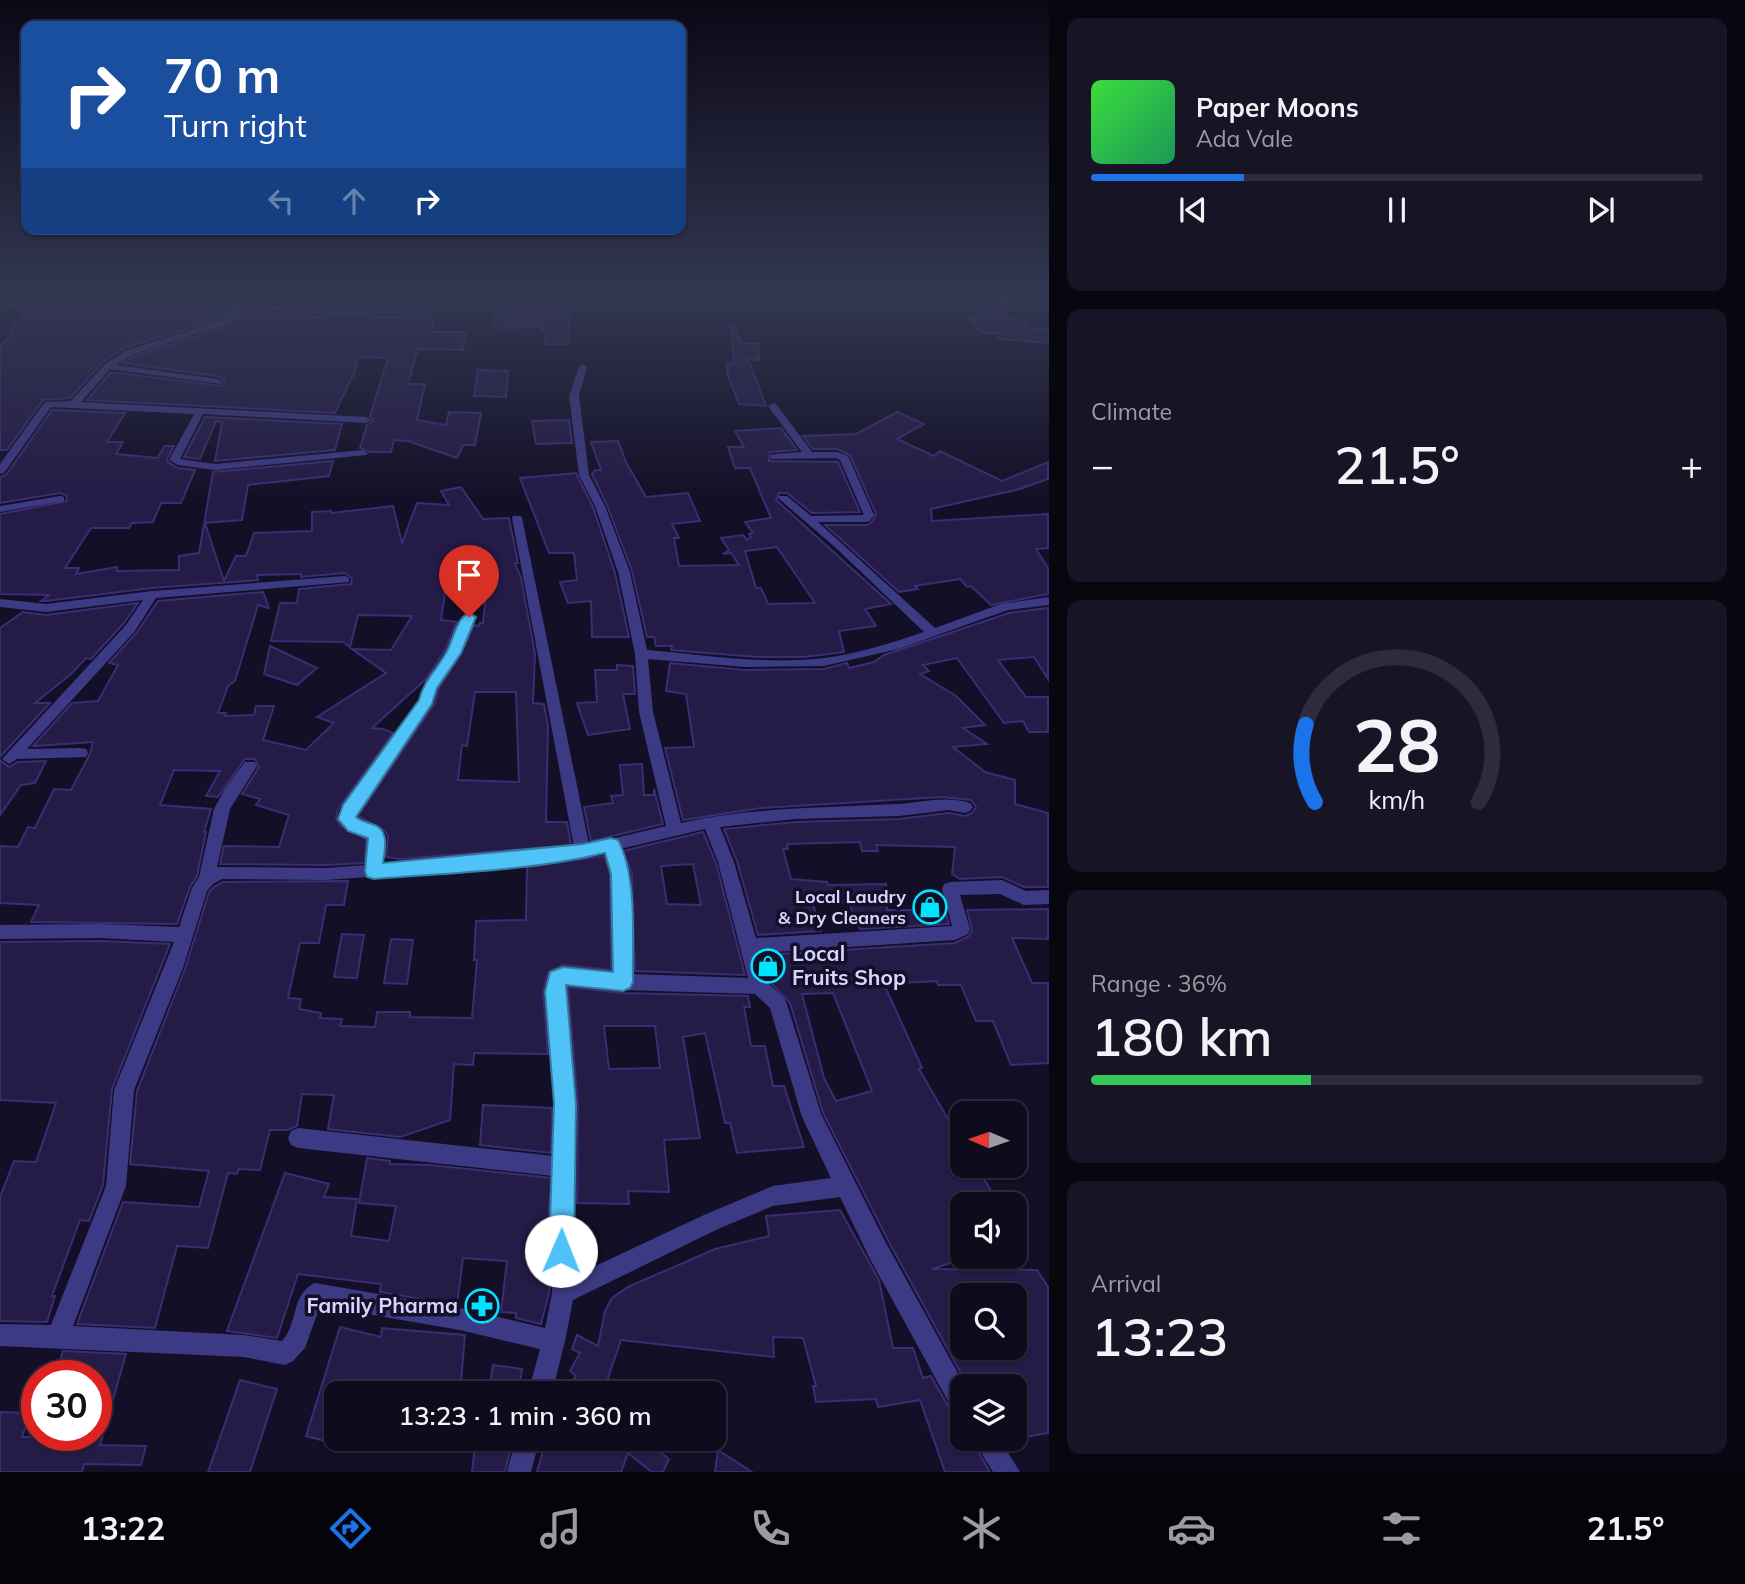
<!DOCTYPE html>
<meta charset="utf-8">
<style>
:root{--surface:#0e0b1c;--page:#171425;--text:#f1f3f6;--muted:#9b9ba3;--line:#2e2b3b;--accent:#1a73e8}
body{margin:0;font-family:Mulish,sans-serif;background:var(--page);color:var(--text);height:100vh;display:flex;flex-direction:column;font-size:26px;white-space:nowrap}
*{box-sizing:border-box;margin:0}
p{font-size:23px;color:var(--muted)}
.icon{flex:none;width:38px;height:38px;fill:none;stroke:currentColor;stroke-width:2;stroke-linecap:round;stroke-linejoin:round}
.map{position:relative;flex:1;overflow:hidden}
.details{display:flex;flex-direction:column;gap:18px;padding:18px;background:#08060f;width:696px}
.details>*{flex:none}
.banner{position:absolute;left:21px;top:21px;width:665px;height:214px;border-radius:14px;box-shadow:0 2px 5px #0004,0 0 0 2px var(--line);background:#1a4fa0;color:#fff;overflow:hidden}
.needle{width:46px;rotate:272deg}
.tools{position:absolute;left:950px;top:1101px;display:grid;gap:14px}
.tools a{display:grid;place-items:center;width:77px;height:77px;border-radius:14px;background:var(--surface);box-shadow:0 2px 5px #0004,0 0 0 2px var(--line);font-size:35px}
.speed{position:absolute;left:21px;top:1360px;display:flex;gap:14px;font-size:35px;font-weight:700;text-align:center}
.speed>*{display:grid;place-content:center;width:91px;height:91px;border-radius:50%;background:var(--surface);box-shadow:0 2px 5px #0004,0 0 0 2px var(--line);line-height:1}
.speed .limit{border:10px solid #d22;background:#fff;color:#111}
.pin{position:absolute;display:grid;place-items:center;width:60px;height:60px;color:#fff;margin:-72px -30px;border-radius:50% 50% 50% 0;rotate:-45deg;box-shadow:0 0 7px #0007}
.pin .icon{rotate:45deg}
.me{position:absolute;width:77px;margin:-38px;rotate:1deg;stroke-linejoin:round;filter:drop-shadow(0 0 5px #0008)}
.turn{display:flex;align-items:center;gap:24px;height:147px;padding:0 28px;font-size:32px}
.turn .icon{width:91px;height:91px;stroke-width:2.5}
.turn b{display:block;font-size:49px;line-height:60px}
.lanes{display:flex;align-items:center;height:66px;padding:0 28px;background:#0003;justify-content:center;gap:35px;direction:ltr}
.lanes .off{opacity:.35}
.big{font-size:52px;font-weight:600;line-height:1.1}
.details .tile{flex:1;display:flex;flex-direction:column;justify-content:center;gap:10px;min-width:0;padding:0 24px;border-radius:14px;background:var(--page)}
.details .dial{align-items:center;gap:0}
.dial svg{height:182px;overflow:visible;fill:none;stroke:var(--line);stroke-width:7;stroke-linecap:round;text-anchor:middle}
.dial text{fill:var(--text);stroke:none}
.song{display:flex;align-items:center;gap:21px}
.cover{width:84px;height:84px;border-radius:10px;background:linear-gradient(135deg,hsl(120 70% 55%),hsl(150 70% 35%))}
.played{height:7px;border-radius:4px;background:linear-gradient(90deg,var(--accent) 25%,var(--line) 25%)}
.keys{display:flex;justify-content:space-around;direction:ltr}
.heat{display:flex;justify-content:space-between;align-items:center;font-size:38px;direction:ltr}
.charge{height:10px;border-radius:5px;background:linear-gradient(90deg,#34c759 36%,var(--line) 0)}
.trip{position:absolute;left:324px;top:1381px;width:402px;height:70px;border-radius:14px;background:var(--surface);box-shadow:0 2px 5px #0004,0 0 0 2px var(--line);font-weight:600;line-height:70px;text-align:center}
.tab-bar{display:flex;height:112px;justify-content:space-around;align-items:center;background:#06040b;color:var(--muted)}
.tab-bar .icon{width:49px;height:49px}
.tab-bar .selected{color:var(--accent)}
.tab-bar b{font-size:32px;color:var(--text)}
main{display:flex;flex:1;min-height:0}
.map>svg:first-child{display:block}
.building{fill:#241b47;stroke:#3b2d73;stroke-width:2;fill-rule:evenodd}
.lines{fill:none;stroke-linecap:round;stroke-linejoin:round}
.minor{fill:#3d3a85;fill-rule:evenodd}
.route{fill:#4fc3f7;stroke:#337fa1;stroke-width:2}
.labels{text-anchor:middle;stroke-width:7;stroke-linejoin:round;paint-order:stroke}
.poi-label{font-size:18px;font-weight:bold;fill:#d9d4ff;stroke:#130f26;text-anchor:end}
.near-poi-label{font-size:21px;font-weight:bold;fill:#d9d4ff;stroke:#130f26;text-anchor:start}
</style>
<main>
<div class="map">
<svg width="1049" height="1472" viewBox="0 0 1049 1472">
<rect width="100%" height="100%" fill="#130f26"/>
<path class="building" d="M25,293H235L233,308L221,318L124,348L103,362L70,398L43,400L7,450H0V346L13,332H9L28,308L7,307Z
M248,293H272L270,299H306L308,293H407L424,294L428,305L341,309L247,301Z
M532,296L571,302L568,344H545L546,330H542V327L494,328L492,306L528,305Z
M971,302L995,303L996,307L1003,309L1006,317L1026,322L1025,327L1048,330V343L1000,339L998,333H981L968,317L981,318Z
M245,310L341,319L430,315L434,327L431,332H466L463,350L418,349L408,384H425L417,420L446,425L449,412L481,413L475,445H463L457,458L408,441L394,440L391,452H370L360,448L367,425L373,421L370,416L388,358L358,357L355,371L335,413L87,400L111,372L222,386L225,381L218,376L123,363L132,357L229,326Z
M731,326H734L741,343L758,344L759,360L748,359L766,406L739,404L728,376L727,363L734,364Z
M478,370L508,371L506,397L474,396Z
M52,410L125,413L107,442H123L116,454L157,458L165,446H174L167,459L168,462L178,468L195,470L181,503H161L153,522L132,523L129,528H91L65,568H79L76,574L117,567V571L179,570V556L199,553L213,472L333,461L329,476L248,485L242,520L205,523L224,581L236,556H246L254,533L312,531V512L331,511V513L393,506L402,543L417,503L449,505L441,491L461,487L483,519L509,518L518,563H515L521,578L535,654L533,703L544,704L548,726L546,822H567L571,845L400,859L386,857L388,836L384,830L358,816L435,703L439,688L461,654L474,625L479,626L480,623H483L486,593H445L441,620L457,622L445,650L426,679L372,728L383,729L393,733L338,809L336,818L340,825L366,839L365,863L326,865L220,864L224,846L279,847L289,815L256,805L260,799L242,794L259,767L255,759H245L218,797L206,796L220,771L174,770L160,805L211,809L204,832H206L197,876L190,887L177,924L31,922L39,905L0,903V846L18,847L28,827L35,828L54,789L71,790L90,754L93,742L33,746L72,703L98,701L118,665L109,663L137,632L158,601L263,592L269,608L258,605L235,681L228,686L218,713H226L225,716L254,715L256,706H274L263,740L306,750L334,723L317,717L386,673L352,649L391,650L412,616L358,615L350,647L343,642L271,641L280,603H297L299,589L351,584L352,578L345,573L301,577V574L257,575L258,580L152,588L46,601H41L49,595L0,594V514L67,501L66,495L60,493L0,503V477L6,475ZM475,692H516L519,782L458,780L462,745L467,746Z
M897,412L924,424L897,439L934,456L940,451L1002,481L1048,462V479L1020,489L931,509L932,521L1048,514V548L1036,549L1048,568V594L991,605L971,586L967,587L960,579L915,586L918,589L899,592L825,525H867L872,522L876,514L850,455L837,449H813L803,436L856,434Z
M205,417L342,424L335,450L215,461L222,422L216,421L200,459L184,457Z
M569,420L572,443L536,444L532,421Z
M781,428L786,435L784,436H787L797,450L770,452L769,461L838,462L860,512L812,513L787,493H779L776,500L891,604L865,609L876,626L839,631L844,652L837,653L803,657H758L671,650L672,646H656L654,637H647L632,571L607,505L592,474L595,470H601L591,442L618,441L627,464L646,497L688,493L700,521L672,524L679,538H674L679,566L739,565L731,553L723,554L729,550L721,538L743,535L747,540L751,537L749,534L753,533L745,522L771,518L750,468H735L728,447H744L735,431ZM777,547L815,603L768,604L761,588H756L745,551Z
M576,473L593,507L615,573L629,637H592L591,601L568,603L560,582L577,580L574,553H549L520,478Z
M138,603L124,623L91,659L86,658L71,674L35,703H50L0,757V628L23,612L46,615Z
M1048,608V679L1034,657L998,660L1026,697H1048V732H1029L1023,721L1004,723L957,658L923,665L929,671L920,674L956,696L985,725L963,728L987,744L953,747L985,772L1015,780V804L1048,813V887H1024L1002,877L960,879L952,874L955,847L876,845L878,851H862L860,842L787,844L788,849H783L791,879L827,882L828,885L886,884L887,910H945L949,924L860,929L849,903L812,900L821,931L758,935L737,861L724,829L796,822L899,819L949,813L965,816L972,813L976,807L971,800L942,797L761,808L683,820L665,748L694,747L686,694L666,691L670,663L745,670L824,669L847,663L849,668L874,662L884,655L1009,613Z
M270,646L317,668L297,685L264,674Z
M617,665L633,666L635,694H623L630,729L588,735L577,703L597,702L595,670H617Z
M0,760L9,767L18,762L46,761L35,783L21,785L0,815Z
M642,764L644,795H654V789L663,824L591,841L584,807L613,803L611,796L623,795L620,765Z
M703,832L716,863L745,975L635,971L632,874L623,851ZM693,864L701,905L667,904L661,866Z
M604,856L610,874L611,970L563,965L548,972L543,992L548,1054L474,1053L473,1065L454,1064L450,1120L400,1137L328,1129L334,1095L302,1094L297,1126L288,1130H270L260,1170L239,1169L237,1174L228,1173L208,1248L177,1246L155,1328L77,1324L123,1202L199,1207L209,1171L130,1164L137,1091L185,969L209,892L215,886L223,882L348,881L344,905H326L319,943H300L288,998L301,999L299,1009L321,1013L320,1018L342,1019L340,1026L375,1027L377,1012H410V1017L472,1018L477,960H474L476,921L526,920L527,867Z
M1048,909V939L1012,938L1032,983H1048V1063L1011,1065L993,1021H976L961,985H938L937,981L884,984L922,1068L919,1069L962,1143V1166H976L999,1204H962V1259L932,1269L1037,1270L1048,1287V1433L1015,1439V1380L987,1386H968L891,1246L823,1113L790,1003L769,981L763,955L955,943L969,936L972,930L967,910ZM833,993L872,1091L836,1101L824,1078L802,994ZM962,1295H1015V1348H962Z
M342,934L364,935L357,978L334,977Z
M391,939L413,940L407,984L384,983Z
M101,941L170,944L112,1089L103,1185L89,1221L80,1220L52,1296H55L47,1322L0,1321V1197L14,1161L36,1162L56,1103L0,1100V942Z
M568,987L623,993L748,996L750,1007H744L751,1046H765L773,1086H784L804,1147L737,1153L730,1123H725L705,1033L683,1037L700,1138L664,1140L669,1192L628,1191L629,1204L577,1203L578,1104ZM604,1026H655L660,1068L609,1069Z
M483,1105L552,1108L551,1153L480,1145Z
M367,1158L390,1161V1164L430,1165L551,1178L545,1284L550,1285L549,1293L541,1324L516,1318V1313L501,1312L507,1261L463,1258L457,1305L380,1292L381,1284L298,1274L277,1338L227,1331L285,1173L329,1184L324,1197L357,1199L351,1236L389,1241L396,1206L359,1203Z
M840,1210L879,1280L893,1348H913L923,1378L931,1376L952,1413L962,1419V1438H970L990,1472H945L920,1400L878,1407L876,1399L816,1402L813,1386H816L803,1338L773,1337L774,1357L621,1340L608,1378L628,1393H564L576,1376L570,1371L580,1353L572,1349L577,1335L598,1346L605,1311L612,1298L628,1287L715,1249L769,1236L766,1216Z
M340,1327L381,1337L382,1328L465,1335L460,1393H336V1444L306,1436Z
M63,1351L126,1354L100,1445L146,1446L141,1465L84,1464L82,1472H0V1412L30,1413L22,1437L96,1436V1376H55Z
M493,1365L522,1369L519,1393H489Z
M240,1380L277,1389L250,1472H208Z
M495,1438H513L505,1472H472L475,1446L493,1449Z
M547,1438H642L669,1459L663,1472H652L628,1453L621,1472H537Z
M718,1450L752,1472H715Z"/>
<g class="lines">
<path class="minor" d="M238,293H246L244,303L341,312L430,308L434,310L430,312L341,316L243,307L242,312L228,324L131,355L116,365L218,379L222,382L221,384L110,369L81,402L329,415L366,417L371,420L366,423L203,414L180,459L215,464L363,450L368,453L366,455L215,470L178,465L169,460L194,414L51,407L4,473L0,474V464L45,402L71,401L105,364L125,351L222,320L235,309Z
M1001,293H1009L1005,305L1001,307L997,305Z
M583,364L587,367L579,396L589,475L605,506L630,572L647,650C705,655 766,665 825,658C859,653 892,643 924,632L836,548L778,498L779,496H787L811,516L864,515L840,460L836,458L771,459V455L775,454L802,452L768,406L773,403L776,404L812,452H837L848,456L874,515L870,521L866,522H818L935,628L1001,604L1049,597V605L1008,610L898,649L824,666L745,667L648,659L653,712L681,823C752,807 824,808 896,804C921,803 945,795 970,803L973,807L970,811L965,813L949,810L899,816L796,819L720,827L734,862L756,938L952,926L942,889L944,884L950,882L1002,880L1026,891L1049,890V904L1024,905L1000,894L960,895L970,929L968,934L955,940L760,953L767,982L784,998L787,1004L821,1114L886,1243L965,1386H962V1416L954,1412L870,1259L840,1197L773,1206L718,1229L573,1300L565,1341L552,1393H528L540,1349L460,1330L320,1306L305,1348L293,1361L285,1365L244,1357L0,1346V1324L51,1325L106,1186L114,1090L174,942L101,938L0,939V925L101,924L179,927L192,888L199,877L214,809L225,789L245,762H255L257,766L230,809L217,867L326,868L367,865L369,838L342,823L339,819L341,810L420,700C425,681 438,668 447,651C453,640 457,618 469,613L475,617L459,653L437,687L433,701L356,811L355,817L382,832L385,836L383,863L574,847L512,518L513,516H521L522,518L589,844L666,826L639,712L635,654L618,572L595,506L579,475L569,396L579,367ZM705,829L718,862L748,978L632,974L629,874L620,849ZM606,853L613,874L614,973L563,968L551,973L546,992L555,1104L554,1156L298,1128L291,1131L288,1138L291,1145L298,1148L554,1176L552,1293L545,1328L460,1308L315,1283C291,1293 298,1325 282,1341L244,1335L73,1326L126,1186L134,1090L183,968L207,891L213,884L222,879L326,880L488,868L583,858ZM565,984L623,990L755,994L770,1008L802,1117L831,1178L773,1186L704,1215L574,1276L575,1104Z
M60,496L64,497V501L0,512V506Z
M345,576L349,578V582L156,598L135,631L27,749L81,748L86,749L88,753L86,757L17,759L9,764L2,759L126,625L143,600L46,612L0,607V599L46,604L152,591Z
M516,1438H540L531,1472H507Z
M972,1438H999L1020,1472H993Z"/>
</g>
<linearGradient id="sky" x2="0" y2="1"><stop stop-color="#0a0815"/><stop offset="0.59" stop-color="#333752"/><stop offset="1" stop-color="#333752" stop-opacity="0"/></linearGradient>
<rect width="1049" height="499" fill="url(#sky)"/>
<path class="route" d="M469,613L476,617L461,653L437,688L432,704L356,817C361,821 365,822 372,824C390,829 385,848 383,863L583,844L611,838L618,840C638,878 632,939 633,982L630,988L623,991L566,985L576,1104L574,1251L570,1260L561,1263L553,1260L549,1251L554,1104L545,992L550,972L563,967L613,972L611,874L605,853C530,871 450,873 374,879L367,877L365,871L368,838L348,831L338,819L343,805L419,700C424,680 438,668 447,651C453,640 457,617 469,613Z"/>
<defs>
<symbol id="shop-ring" viewBox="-11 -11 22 22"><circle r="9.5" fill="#130f26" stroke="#00e5ff" stroke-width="1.5"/><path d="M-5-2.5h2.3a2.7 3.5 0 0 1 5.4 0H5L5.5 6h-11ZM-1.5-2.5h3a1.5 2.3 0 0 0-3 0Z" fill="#00e5ff"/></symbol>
<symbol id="pharmacy-ring" viewBox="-11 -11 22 22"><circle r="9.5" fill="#130f26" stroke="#00e5ff" stroke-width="1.5"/><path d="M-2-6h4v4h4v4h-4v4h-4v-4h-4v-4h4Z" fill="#00e5ff"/></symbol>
</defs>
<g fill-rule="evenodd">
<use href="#shop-ring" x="911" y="888" width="38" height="38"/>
<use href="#shop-ring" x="749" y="947" width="38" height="38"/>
<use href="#pharmacy-ring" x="463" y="1287" width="38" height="38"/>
</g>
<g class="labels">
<g class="poi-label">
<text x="906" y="903">Local Laudry<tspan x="906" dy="21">&amp; Dry Cleaners</tspan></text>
</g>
<g class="near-poi-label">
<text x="792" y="961">Local<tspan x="792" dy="24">Fruits Shop</tspan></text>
<text x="458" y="1313" text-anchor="end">Family Pharma</text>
</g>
</g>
</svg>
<div class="tools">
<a><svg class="needle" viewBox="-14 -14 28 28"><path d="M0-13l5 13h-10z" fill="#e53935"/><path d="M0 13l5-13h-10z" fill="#9b9ba3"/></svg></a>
<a><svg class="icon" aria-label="sound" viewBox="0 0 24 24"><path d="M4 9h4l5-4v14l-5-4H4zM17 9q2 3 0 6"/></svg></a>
<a><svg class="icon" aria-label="search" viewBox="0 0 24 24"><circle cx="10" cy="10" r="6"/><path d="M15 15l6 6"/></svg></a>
<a><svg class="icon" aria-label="layers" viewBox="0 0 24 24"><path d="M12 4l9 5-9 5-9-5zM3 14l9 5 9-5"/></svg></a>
</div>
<div class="speed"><div class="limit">30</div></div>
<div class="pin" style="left:469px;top:617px;background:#d93025"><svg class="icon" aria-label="arrive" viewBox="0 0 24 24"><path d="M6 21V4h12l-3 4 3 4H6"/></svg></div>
<svg class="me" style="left:561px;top:1251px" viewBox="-20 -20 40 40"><circle r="19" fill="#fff"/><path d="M0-13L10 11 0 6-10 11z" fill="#4fc3f7"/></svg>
<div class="trip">13:23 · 1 min · 360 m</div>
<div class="banner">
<div class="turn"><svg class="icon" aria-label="right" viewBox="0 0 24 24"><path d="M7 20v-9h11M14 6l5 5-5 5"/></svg><div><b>70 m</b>Turn right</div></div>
<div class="lanes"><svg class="icon off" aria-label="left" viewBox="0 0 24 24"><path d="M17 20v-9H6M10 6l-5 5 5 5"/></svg><svg class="icon off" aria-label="ahead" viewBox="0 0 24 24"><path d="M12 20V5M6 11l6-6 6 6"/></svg><svg class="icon" aria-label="right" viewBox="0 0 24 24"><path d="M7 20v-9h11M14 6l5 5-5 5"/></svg></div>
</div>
</div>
<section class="details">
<div class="tile">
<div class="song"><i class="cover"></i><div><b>Paper Moons</b><p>Ada Vale</p></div></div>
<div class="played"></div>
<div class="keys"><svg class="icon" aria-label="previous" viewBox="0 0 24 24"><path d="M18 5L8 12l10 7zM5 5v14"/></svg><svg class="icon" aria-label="pause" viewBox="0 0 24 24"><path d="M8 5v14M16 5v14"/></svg><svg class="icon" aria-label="next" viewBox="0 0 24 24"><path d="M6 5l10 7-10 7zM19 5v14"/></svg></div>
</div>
<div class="tile"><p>Climate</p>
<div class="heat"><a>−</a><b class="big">21.5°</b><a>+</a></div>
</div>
<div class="tile dial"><svg viewBox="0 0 100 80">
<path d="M14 69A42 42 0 1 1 86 69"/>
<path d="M14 69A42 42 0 0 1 10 35" stroke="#1a73e8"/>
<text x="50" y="56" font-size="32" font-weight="700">28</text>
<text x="50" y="72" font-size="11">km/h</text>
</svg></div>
<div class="tile"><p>Range · 36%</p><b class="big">180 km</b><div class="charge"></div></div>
<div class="tile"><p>Arrival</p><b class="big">13:23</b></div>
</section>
</main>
<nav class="tab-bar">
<b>13:22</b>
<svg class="icon selected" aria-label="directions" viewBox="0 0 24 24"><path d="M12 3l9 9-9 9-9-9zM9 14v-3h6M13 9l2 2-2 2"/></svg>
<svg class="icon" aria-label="music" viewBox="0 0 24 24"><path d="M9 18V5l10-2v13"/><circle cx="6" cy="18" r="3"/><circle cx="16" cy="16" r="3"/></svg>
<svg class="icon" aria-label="phone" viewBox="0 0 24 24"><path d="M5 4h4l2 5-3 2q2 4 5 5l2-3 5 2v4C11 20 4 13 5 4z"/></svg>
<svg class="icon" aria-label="climate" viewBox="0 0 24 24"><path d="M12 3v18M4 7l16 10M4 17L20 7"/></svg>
<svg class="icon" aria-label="car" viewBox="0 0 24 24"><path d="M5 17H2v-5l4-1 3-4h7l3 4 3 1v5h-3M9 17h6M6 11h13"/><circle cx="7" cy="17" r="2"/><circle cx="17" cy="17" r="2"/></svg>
<svg class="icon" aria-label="filters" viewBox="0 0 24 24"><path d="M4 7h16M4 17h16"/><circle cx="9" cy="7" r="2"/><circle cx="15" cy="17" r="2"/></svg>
<b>21.5°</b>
</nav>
